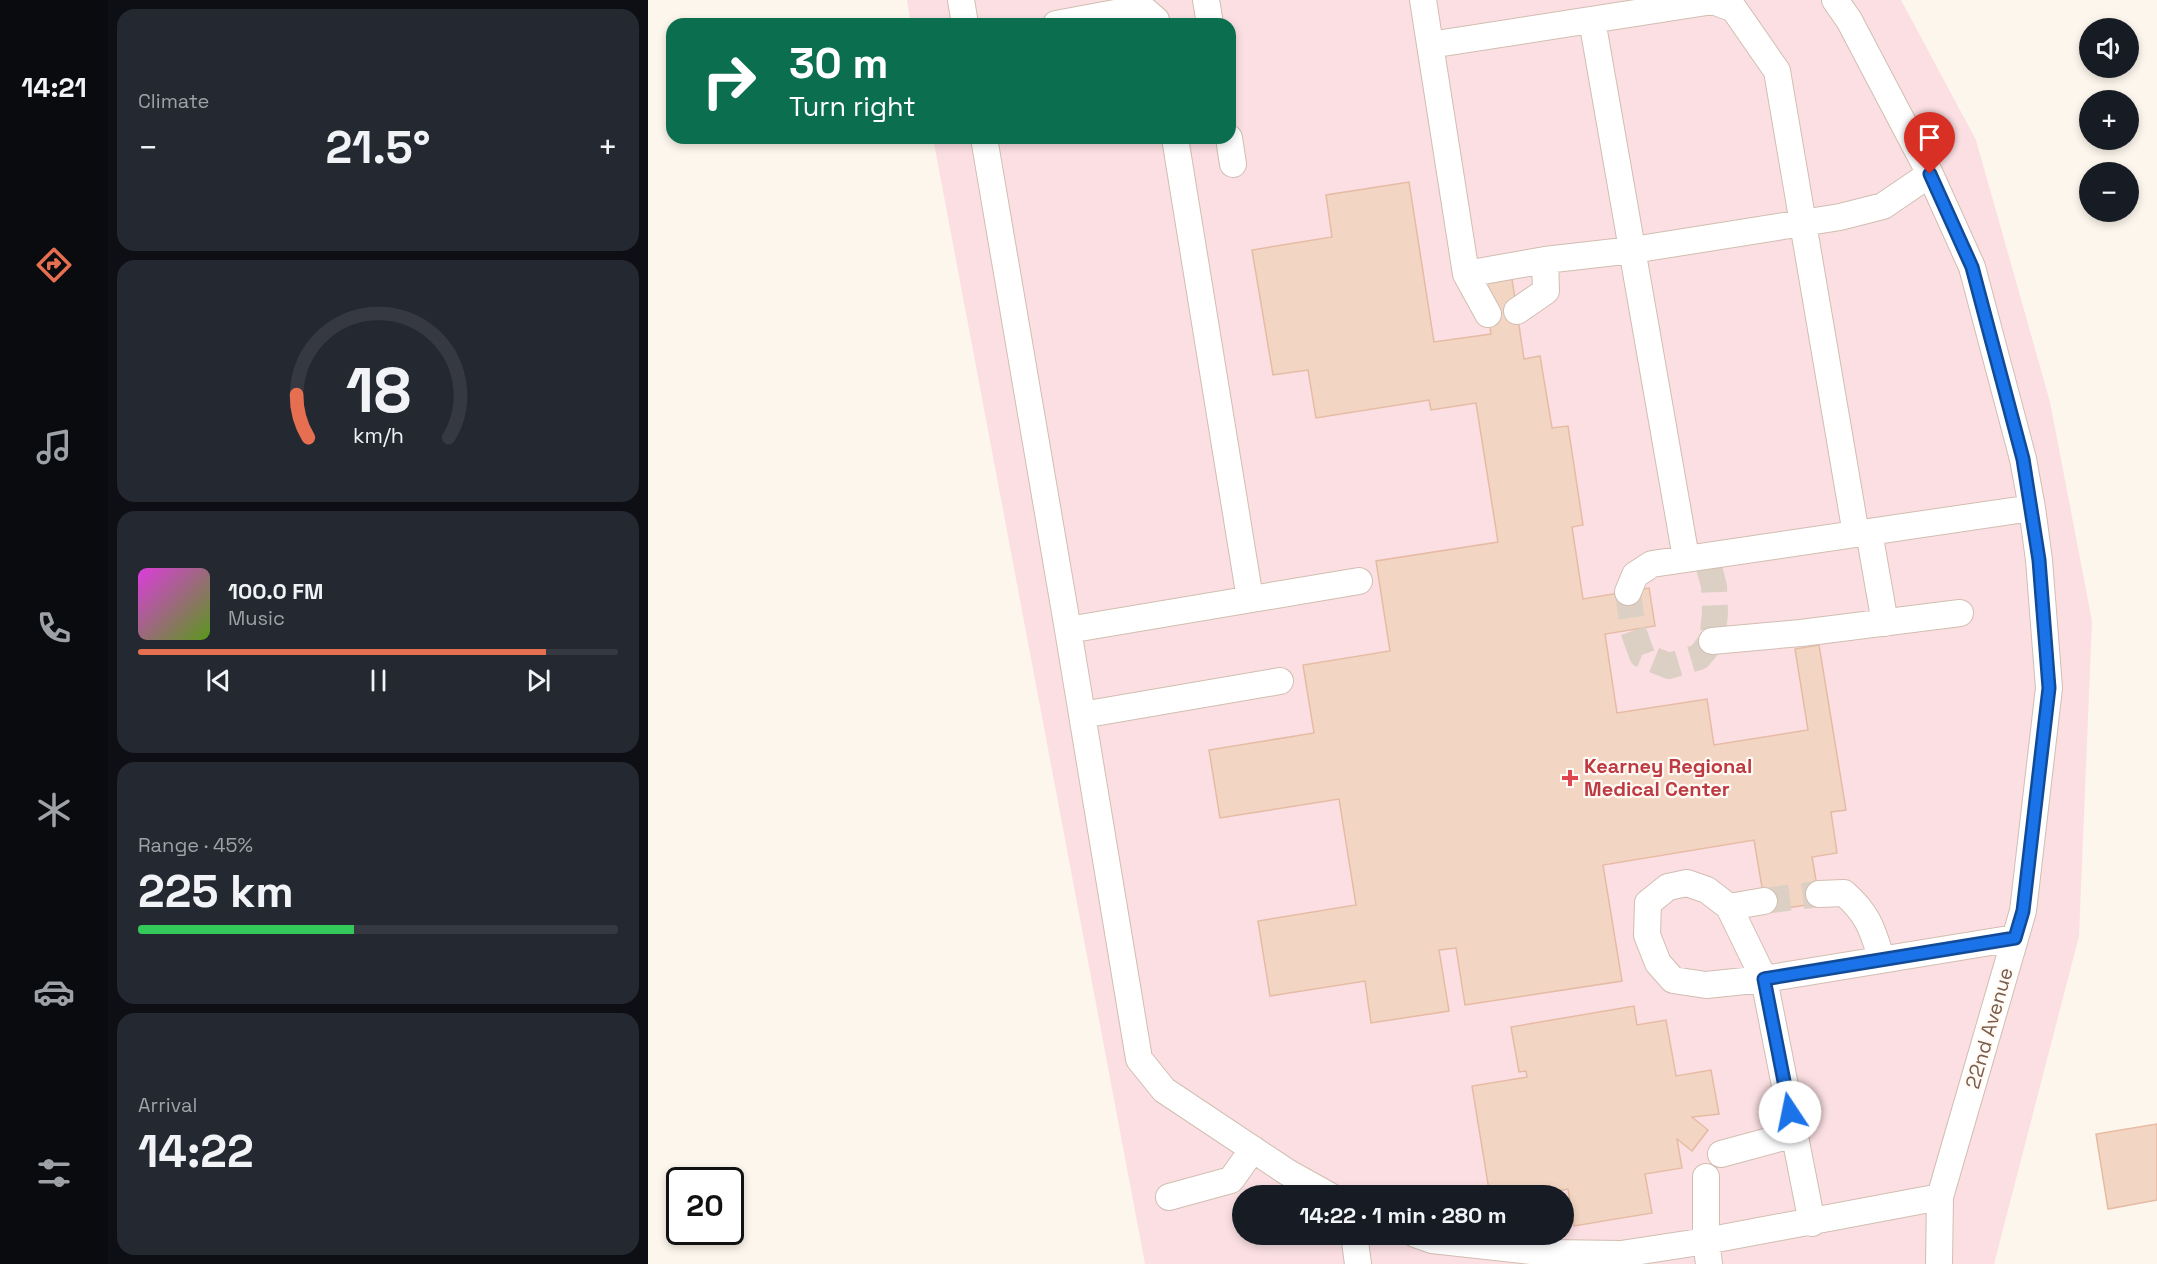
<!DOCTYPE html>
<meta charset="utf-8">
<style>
:root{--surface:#171b24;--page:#242831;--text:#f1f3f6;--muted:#9ea1a6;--line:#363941;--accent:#e76f51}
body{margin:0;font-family:"Space Grotesk",sans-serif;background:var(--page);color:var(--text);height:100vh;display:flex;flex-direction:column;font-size:22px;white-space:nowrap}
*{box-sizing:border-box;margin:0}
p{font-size:20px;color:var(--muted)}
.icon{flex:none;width:33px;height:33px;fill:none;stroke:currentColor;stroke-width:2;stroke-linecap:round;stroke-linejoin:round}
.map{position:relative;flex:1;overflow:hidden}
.side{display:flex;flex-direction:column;gap:9px;padding:9px;background:#0d0f14;width:540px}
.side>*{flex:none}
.top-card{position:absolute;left:18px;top:18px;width:570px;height:126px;border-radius:18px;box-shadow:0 3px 9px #0003;background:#0b6e4f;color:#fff;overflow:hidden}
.tools{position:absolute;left:1431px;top:18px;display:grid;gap:12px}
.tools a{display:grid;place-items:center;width:60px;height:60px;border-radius:50%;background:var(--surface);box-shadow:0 3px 9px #0003;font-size:30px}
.speed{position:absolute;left:18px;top:1167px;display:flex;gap:12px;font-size:30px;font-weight:700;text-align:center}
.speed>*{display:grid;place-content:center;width:78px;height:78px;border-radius:50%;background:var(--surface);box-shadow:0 3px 9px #0003;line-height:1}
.speed .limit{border:3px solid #111;border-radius:9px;background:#fff;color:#111}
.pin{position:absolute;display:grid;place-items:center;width:51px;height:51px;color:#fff;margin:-62px -26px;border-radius:50% 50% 50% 0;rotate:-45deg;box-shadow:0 0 6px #0007}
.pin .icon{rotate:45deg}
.me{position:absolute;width:66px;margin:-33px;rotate:349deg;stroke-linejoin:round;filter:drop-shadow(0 0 4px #0008)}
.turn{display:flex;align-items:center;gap:21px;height:126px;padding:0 24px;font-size:27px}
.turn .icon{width:78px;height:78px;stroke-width:2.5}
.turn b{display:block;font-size:42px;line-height:51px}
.big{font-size:45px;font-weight:700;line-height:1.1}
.side .card{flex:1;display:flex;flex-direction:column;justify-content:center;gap:9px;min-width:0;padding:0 21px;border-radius:18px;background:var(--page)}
.side .dial{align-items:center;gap:0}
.dial svg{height:156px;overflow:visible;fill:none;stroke:var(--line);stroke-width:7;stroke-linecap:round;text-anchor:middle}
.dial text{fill:var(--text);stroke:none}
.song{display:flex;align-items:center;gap:18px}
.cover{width:72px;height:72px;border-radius:9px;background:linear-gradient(135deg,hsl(300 70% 55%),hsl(90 70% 35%))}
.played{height:6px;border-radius:3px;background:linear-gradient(90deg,var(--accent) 85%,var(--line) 85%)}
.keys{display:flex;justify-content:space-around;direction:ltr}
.heat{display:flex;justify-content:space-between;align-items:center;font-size:33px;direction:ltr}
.charge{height:9px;border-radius:4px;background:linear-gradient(90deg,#34c759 45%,var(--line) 0)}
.trip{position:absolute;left:584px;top:1185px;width:342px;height:60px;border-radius:30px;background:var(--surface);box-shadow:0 3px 9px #0003;font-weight:700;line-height:60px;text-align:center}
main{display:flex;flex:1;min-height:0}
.tabs{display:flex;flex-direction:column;width:108px;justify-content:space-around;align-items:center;background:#090b0e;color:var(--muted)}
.tabs .icon{width:42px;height:42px}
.tabs .on{color:var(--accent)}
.tabs b{font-size:27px;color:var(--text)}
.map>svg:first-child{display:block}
.medical{fill:#fbdfe3;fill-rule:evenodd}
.building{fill:#f3d5c3;stroke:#e6bba3;stroke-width:1.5}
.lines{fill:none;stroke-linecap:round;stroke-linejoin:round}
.minor-tunnel{stroke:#dcd0c4;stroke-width:26;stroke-dasharray:26 13;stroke-linecap:butt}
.minor-casing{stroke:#d1beb0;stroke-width:28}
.minor{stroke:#fff;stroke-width:26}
.route-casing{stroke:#114b97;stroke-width:15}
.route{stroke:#1a73e8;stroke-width:10}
.health-dot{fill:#e0444e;stroke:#fffaf3;stroke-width:2}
.labels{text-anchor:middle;stroke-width:4.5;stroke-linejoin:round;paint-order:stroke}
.health-label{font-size:20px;font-weight:bold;fill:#be3a42;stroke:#fffaf3;text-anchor:start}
.street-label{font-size:20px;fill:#7a5c4d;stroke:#fffaf3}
</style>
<main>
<nav class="tabs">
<b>14:21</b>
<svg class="icon on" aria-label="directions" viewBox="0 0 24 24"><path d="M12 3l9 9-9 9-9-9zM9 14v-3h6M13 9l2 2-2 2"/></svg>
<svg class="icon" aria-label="music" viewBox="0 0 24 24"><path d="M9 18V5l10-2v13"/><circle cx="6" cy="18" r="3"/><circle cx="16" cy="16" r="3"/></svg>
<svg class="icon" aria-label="phone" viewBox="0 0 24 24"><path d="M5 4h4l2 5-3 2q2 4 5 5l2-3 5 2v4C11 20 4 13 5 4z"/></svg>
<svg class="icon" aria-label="climate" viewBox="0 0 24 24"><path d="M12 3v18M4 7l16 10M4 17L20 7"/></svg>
<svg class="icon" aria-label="car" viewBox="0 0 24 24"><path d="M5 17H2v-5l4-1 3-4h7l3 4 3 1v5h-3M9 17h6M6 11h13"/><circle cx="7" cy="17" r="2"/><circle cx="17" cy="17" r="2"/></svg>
<svg class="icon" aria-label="filters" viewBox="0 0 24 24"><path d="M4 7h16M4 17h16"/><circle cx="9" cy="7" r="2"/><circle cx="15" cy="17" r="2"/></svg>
</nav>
<section class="side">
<div class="card"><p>Climate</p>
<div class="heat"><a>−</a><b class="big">21.5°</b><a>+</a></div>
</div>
<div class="card dial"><svg viewBox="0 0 100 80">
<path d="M14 69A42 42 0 1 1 86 69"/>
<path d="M14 69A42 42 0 0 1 8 47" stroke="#e76f51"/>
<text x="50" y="56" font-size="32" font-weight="700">18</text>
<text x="50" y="72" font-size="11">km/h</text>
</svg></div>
<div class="card">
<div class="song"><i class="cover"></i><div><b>100.0 FM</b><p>Music</p></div></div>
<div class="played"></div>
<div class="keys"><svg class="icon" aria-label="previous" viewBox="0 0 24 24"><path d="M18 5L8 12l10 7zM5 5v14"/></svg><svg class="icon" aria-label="pause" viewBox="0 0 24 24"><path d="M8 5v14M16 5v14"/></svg><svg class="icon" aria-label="next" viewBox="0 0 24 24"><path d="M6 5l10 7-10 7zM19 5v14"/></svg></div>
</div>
<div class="card"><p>Range · 45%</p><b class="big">225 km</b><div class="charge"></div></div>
<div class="card"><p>Arrival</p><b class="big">14:22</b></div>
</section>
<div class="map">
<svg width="1509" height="1264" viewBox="0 0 1509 1264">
<rect width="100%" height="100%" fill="#fdf6ec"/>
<path class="medical" d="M259,0H1253L1328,140L1402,402L1444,621L1431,936L1346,1264H497L285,138H582V24H263ZM594,1196H915V1234H594Z"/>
<path class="building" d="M761,182L786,342L843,334L835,284L864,279L876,359L892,356L904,428L920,426L935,525L924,527L935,599L1001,588L1007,626L957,634L969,713L1059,699L1066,745L1160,730L1147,649L1171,645L1198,810L1183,812L1189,853L1164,857L1172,903L1118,911L1106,840L955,865L974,981L817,1005L808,948L791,950L801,1011L723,1023L717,981L622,996L610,921L708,905L691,799L572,818L561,750L666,733L655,665L742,651L728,561L850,542L828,403L783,410L781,400L668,418L660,370L625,375L604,250L684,237L678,195Z
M986,1006L989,1025L1018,1020L1028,1076L1063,1070L1071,1114L1044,1117L1060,1130L1044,1151L1029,1139L1034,1168L997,1174L1004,1213L926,1226L920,1189L881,1196H842L824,1086L879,1077L878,1071L871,1072L863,1027Z
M1509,1124V1200L1460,1209L1448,1134Z"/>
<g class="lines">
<path class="minor-tunnel" d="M980,592L985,630L994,655L1021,666L1051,657L1064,641L1067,613L1066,586L1058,556
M1116,901L1171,894"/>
<defs>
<path id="minor" d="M313,0L317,24
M558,0L562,24
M775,0L818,274L897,260L985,250L1192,217L1235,206L1282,174
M1187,0L1201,20L1282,174L1324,267L1375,459L1384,508L1391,560L1401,688L1375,911L1292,1197L1291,1264
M944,20L1038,558
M408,24L494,8L508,20V24
M782,45L1065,1L1086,9L1129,71L1208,534
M336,138L420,630L491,1059L516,1090L639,1172L682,1196
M527,138L602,599
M581,138L585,164
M818,274L840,314
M869,311L898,291L897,260
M1221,532L1237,623
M980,592L987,575L1004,564L1384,508
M420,630L711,581
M1064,641L1153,633L1312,613
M434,715L632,681
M1171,894L1196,893C1221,915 1224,929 1234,960
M1081,907L1116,901
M1073,1154L1147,1134
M1058,1177V1241L1061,1264
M521,1197L583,1180L605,1149
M1164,1223L1116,979L1081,907L1059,890L1039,883L1020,887L1000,903L999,935L1010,963L1025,980L1058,985L1116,979L1367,938
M706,1234L710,1264
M767,1234L784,1240L901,1253L973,1254L1058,1241L1292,1197"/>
</defs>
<use href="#minor" class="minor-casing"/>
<use href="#minor" class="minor"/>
</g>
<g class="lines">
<defs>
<path id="route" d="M1142,1112L1116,979L1367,938L1375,911L1401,688L1391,560L1375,459L1324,267L1282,174"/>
</defs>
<use href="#route" class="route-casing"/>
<use href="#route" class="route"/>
</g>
<path class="health-dot" d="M919 769h6v6h6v6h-6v6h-6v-6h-6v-6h6z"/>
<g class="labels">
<g class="health-label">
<text x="936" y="773">Kearney Regional<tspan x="936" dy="23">Medical Center</tspan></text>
</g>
<g class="street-label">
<text transform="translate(1341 1028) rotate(-74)" y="7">22nd Avenue</text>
</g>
</g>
</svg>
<div class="tools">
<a><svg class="icon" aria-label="sound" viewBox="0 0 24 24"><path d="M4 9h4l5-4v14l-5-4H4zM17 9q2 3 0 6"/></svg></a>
<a>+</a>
<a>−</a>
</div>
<div class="speed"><div class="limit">20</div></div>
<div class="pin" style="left:1282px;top:174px;background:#d93025"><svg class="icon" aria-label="arrive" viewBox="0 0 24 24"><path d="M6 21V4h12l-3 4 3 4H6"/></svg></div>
<svg class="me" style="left:1142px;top:1112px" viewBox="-20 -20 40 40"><circle r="19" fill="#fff"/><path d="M0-13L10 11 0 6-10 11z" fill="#1a73e8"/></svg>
<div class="trip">14:22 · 1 min · 280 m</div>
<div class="top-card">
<div class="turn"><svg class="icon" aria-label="right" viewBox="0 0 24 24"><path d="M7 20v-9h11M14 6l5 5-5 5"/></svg><div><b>30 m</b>Turn right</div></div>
</div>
</div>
</main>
